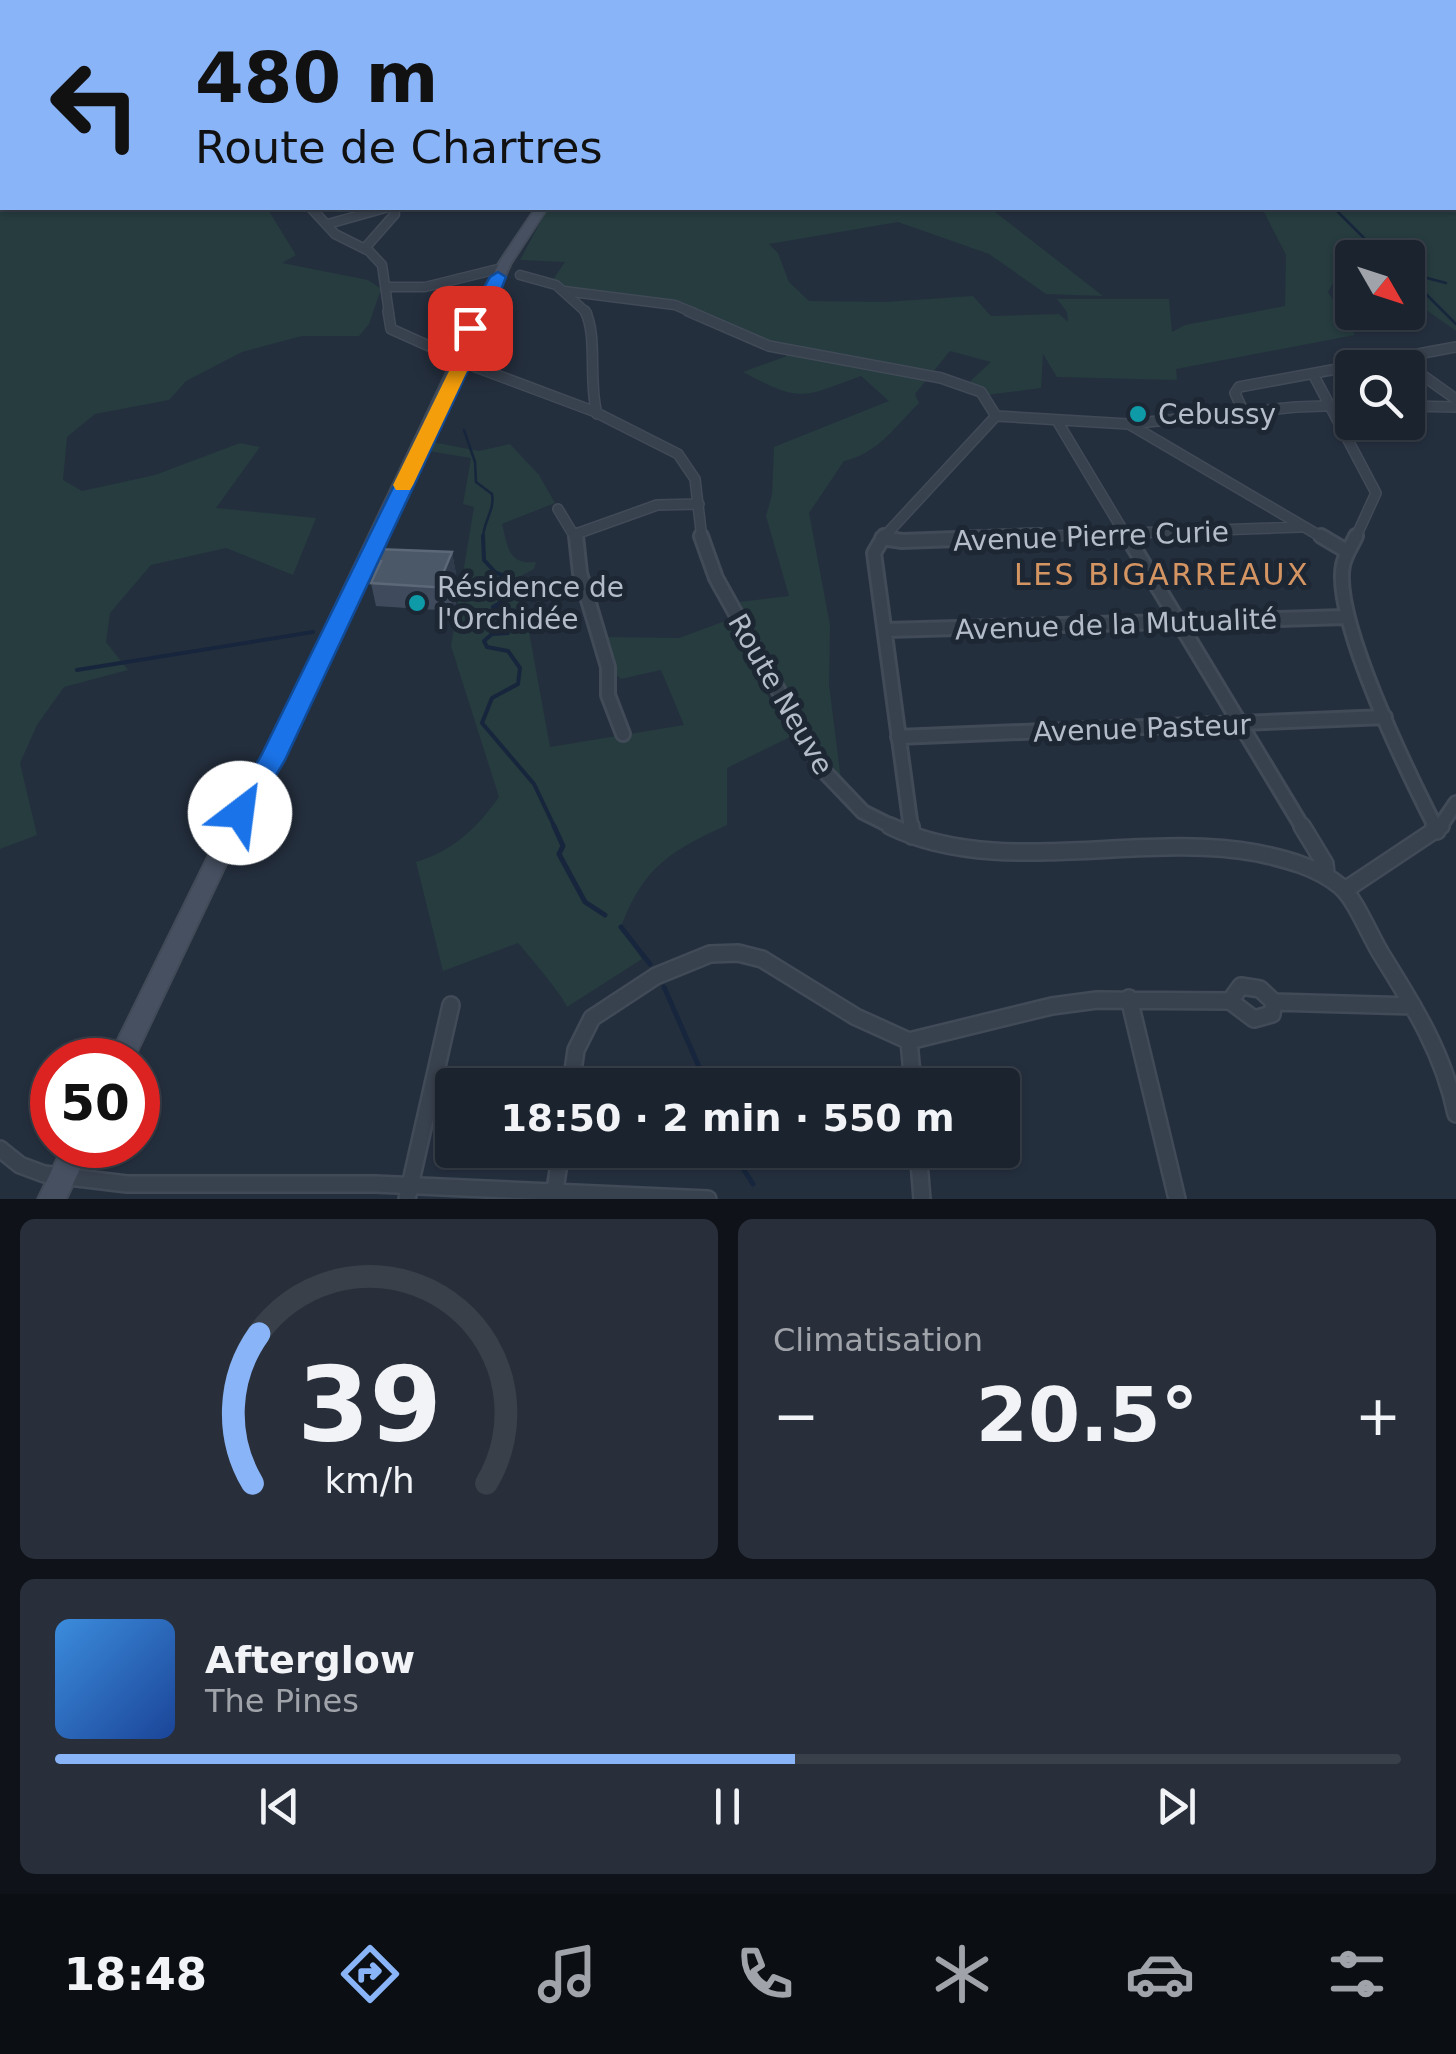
<!DOCTYPE html>
<html lang="fr">
<meta charset="utf-8">
<style>
:root{--surface:#1b232e;--page:#282f3a;--text:#f1f3f6;--muted:#a0a4aa;--line:#39404a;--accent:#8ab4f8}
body{margin:0;font-family:"DejaVu Sans",sans-serif;background:var(--page);color:var(--text);height:100vh;display:flex;flex-direction:column;font-size:38px;white-space:nowrap}
*{box-sizing:border-box;margin:0}
p{font-size:32px;color:var(--muted)}
.icon{flex:none;width:55px;height:55px;fill:none;stroke:currentColor;stroke-width:2;stroke-linecap:round;stroke-linejoin:round}
.map{position:relative;height:1199px;overflow:hidden}
.details{display:flex;flex-direction:column;gap:20px;padding:20px;background:#0f1319;flex:1}
.details>*{flex:none}
.top-card{position:absolute;left:0px;top:0px;width:1458px;height:210px;box-shadow:0 2px 8px #0004,0 0 0 2px var(--line);background:#8ab4f8;color:#111;overflow:hidden}
.needle{width:65px;rotate:129deg}
.fabs{position:absolute;left:1335px;top:240px;display:grid;gap:20px}
.fabs a{display:grid;place-items:center;width:90px;height:90px;border-radius:10px;background:var(--surface);box-shadow:0 2px 8px #0004,0 0 0 2px var(--line);font-size:50px}
.speed{position:absolute;left:30px;top:1038px;display:flex;gap:20px;font-size:50px;font-weight:700;text-align:center}
.speed>*{display:grid;place-content:center;width:130px;height:130px;border-radius:50%;background:var(--surface);box-shadow:0 2px 8px #0004,0 0 0 2px var(--line);line-height:1}
.speed .limit{border:15px solid #d22;background:#fff;color:#111}
.pin{position:absolute;display:grid;place-items:center;width:85px;height:85px;color:#fff;margin:-42px;border-radius:20px;box-shadow:0 5px 15px #0006}
.me{position:absolute;width:110px;margin:-55px;rotate:30deg;stroke-linejoin:round;filter:drop-shadow(0 0 8px #0008)}
.turn{display:flex;align-items:center;gap:35px;height:210px;padding:0 30px;font-size:45px}
.turn .icon{width:130px;height:130px;stroke-width:2.5}
.turn b{display:block;font-size:70px;line-height:85px}
.big{font-size:75px;font-weight:800;line-height:1.1}
.details .tile{flex:1;display:flex;flex-direction:column;justify-content:center;gap:15px;min-width:0;padding:0 35px;border-radius:15px;background:var(--page)}
.details .dial{align-items:center;gap:0}
.dial svg{height:260px;overflow:visible;fill:none;stroke:var(--line);stroke-width:7;stroke-linecap:round;text-anchor:middle}
.dial text{fill:var(--text);stroke:none}
.song{display:flex;align-items:center;gap:30px}
.cover{width:120px;height:120px;border-radius:15px;background:linear-gradient(135deg,hsl(210 70% 55%),hsl(220 70% 35%))}
.played{height:10px;border-radius:5px;background:linear-gradient(90deg,var(--accent) 55%,var(--line) 55%)}
.keys{display:flex;justify-content:space-around;direction:ltr}
.heat{display:flex;justify-content:space-between;align-items:center;font-size:55px;direction:ltr}
.details .tiles{flex:1;display:grid;gap:20px;grid-template-columns:1fr 1fr}
.tile:last-child{grid-column:span 2}
.trip{position:absolute;left:435px;top:1068px;width:585px;height:100px;border-radius:10px;background:var(--surface);box-shadow:0 2px 8px #0004,0 0 0 2px var(--line);font-weight:800;line-height:100px;text-align:center}
.menu{display:flex;height:160px;justify-content:space-around;align-items:center;background:#0b0e12;color:var(--muted)}
.menu .icon{width:70px;height:70px}
.menu .on{color:var(--accent)}
.menu b{font-size:45px;color:var(--text)}
.map>svg:first-child{display:block}
.green{fill:#263c3f}
.lines{fill:none;stroke-linecap:round;stroke-linejoin:round}
.stream-far2{stroke:#17263c;stroke-width:2.5}
.stream-far1{stroke:#17263c;stroke-width:4}
.stream{stroke:#17263c;stroke-width:5}
.minor-far4-casing{stroke:#414a57;stroke-width:9}
.minor-far3-casing{stroke:#414a57;stroke-width:11}
.minor-far2-casing{stroke:#414a57;stroke-width:12}
.minor-far1-casing{stroke:#414a57;stroke-width:18}
.minor-casing{stroke:#414a57;stroke-width:20}
.tertiary-casing{stroke:#414a57;stroke-width:5}
.secondary-casing{stroke:#414a57;stroke-width:4}
.minor-far4{stroke:#38414e;stroke-width:6}
.minor-far3{stroke:#38414e;stroke-width:8}
.minor-far2{stroke:#38414e;stroke-width:9}
.minor-far1{stroke:#38414e;stroke-width:12}
.minor{stroke:#38414e;stroke-width:15}
.tertiary{fill:#38414e;fill-rule:evenodd}
.secondary{fill:#465061;fill-rule:evenodd}
.wall{fill:#3f4b5c}
.shaded-wall{fill:#2f3b4b}
.building{fill:#4b5868;stroke:#5c6777;stroke-width:2.5}
.route{fill:#1a73e8;stroke:#114b97;stroke-width:2.5}
.slow{fill:#f59e0b}
.culture-dot{fill:#0f9aa8;stroke:#1d2633;stroke-width:4}
.labels{text-anchor:middle;stroke-width:10;stroke-linejoin:round;paint-order:stroke}
.poi-label{font-size:28px;fill:#b4bcc9;stroke:#1d2633;text-anchor:start}
.street-label{font-size:28px;fill:#b4bcc9;stroke:#1d2633}
.neighbourhood-label{font-size:30px;letter-spacing:2.5px;fill:#d59563;stroke:#1d2633}
</style>
<div class="map">
<svg width="1456" height="1199" viewBox="0 0 1456 1199">
<rect width="100%" height="100%" fill="#242f3e"/>
<path class="green" d="M1456,139V331L1408,297V258H1352V278H1336L1328,292L1355,335L1176,369L1177,380L1057,377L1043,354L1041,388L986,395L965,386L991,362L950,351L915,394L919,403C896,426 877,454 844,461L809,513L830,625L829,685L841,780L742,616L739,602L789,596L766,516L772,495L774,447L889,401L861,376C801,398 801,403 743,372L787,356C752,337 713,312 673,304C632,295 590,299 552,281L565,262L520,260L548,208H990L1103,296L1046,294L989,254L898,222L769,244L778,253L789,282L809,301L884,302L973,296L991,316L1059,314L1068,322L1067,312L1057,299H1169L1172,332L1185,325L1285,306L1286,255L1262,208H1455Z
M0,155L2,208H267L296,255L282,263L368,280L381,289L369,324L359,336H302L242,352L186,381L169,400L95,414L67,437L63,480L82,491L155,475L240,443L260,447L216,508L316,518L293,575L226,548L151,565L110,613L106,642L128,670L64,687L37,725L20,763L37,835L0,849Z
M427,441L479,451L510,444L539,475L555,503L502,524C508,547 508,565 536,562L534,569L519,577L550,747L684,725L661,670L621,679L608,667L605,637L679,638L728,620L790,737L727,768V825C671,851 644,866 621,927L642,959L567,1007C561,993 530,957 518,943L443,971L416,862C453,851 477,828 499,797L451,646L474,507L463,504L471,458L422,450Z"/>
<g class="lines">
<path class="stream-far2" d="M1334,208L1384,258
M1408,273L1446,283
M1408,276L1456,324
M464,430L475,462L476,482L492,494C495,511 483,521 483,539"/>
<path class="stream-far1" d="M483,536L484,560L495,572L509,578L511,584L502,591L508,598L493,607L519,613L510,620L508,633L492,634L484,641L487,647L508,651L520,668L518,684L492,698L482,723L534,784L555,828
M77,670L313,632"/>
<path class="stream" d="M554,826L563,846L559,854L585,902L605,915
M621,927L650,964
M664,987L707,1085
M731,1150L753,1184"/>
<defs>
<path id="minor-far4" d="M178,2L188,0
M1039,2L1055,0"/>
<path id="minor-far3" d="M311,208L335,234L369,251L382,265L389,313
M328,224L385,208
M365,248L395,214
M520,275L556,285L587,313
M388,287H425L502,268
M564,291L675,305L694,313"/>
<path id="minor-far2" d="M388,311L391,329L478,368L593,411L678,454L695,479L702,539
M585,311C598,336 588,381 597,414
M688,311L769,346L941,378L981,392L996,416
M1398,358L1456,399
M1313,374L1376,493L1355,539
M1408,406L1456,407
M1244,413L1235,393L1239,387L1456,347
M996,416L1128,424L1296,407L1352,405
M1059,424L1128,539
M1129,424L1325,539
M558,509L576,539
M576,534L657,505L699,504
M882,538L886,539
M882,539L996,416
M969,539L1300,527"/>
<path id="minor-far1" d="M576,536L580,573L608,667V695L623,734
M701,536L716,578L822,769L863,812L895,828
M884,536L874,553L911,828
M1127,536L1303,828
M1321,536L1348,552
M1356,536C1352,545 1345,555 1343,565C1332,619 1409,775 1436,828
M882,538L902,541L1040,536
M887,630L1345,617
M898,737L1385,717
M1439,828L1456,803"/>
<path id="minor" d="M890,826C997,879 1140,831 1257,853C1286,859 1317,867 1340,886C1356,899 1371,939 1383,957C1415,1008 1444,1055 1456,1114
M911,826L912,836
M1302,826L1325,864L1326,874
M1434,826L1437,831
M1345,890L1441,826
M1241,986L1260,989L1274,1002L1272,1014L1254,1019L1230,1001Z
M1129,998L1177,1199
M1274,1002L1413,1006
M909,1041L913,1085
M571,1085L576,1050L592,1018L656,976L710,954L738,953L762,959L856,1017L909,1041L1052,1006L1097,1000L1230,1001
M0,1149L20,1165L44,1174L127,1184H375L708,1199
M918,1150L922,1199
M555,1190L561,1150
M407,1199L451,1005"/>
<path id="tertiary" d="M1121,0H1199L1202,2H1143Z
M1455,14H1456V18H1455Z"/>
<path id="secondary" d="M536,208H547L511,263L282,760L263,786L133,1060H108L245,782L264,756L499,263Z
M64,1145H91L66,1199H38Z"/>
</defs>
<use href="#minor-far4" class="minor-far4-casing"/>
<use href="#minor-far3" class="minor-far3-casing"/>
<use href="#minor-far2" class="minor-far2-casing"/>
<use href="#minor-far1" class="minor-far1-casing"/>
<use href="#minor" class="minor-casing"/>
<use href="#tertiary" class="tertiary-casing"/>
<use href="#secondary" class="secondary-casing"/>
<use href="#minor-far4" class="minor-far4"/>
<use href="#minor-far3" class="minor-far3"/>
<use href="#minor-far2" class="minor-far2"/>
<use href="#minor-far1" class="minor-far1"/>
<use href="#minor" class="minor"/>
<use href="#tertiary" class="tertiary"/>
<use href="#secondary" class="secondary"/>
</g>
<path class="wall" d="M452,552L456,574L454,581L457,600L453,611L376,606L371,583L374,576L370,560Z"/>
<path class="shaded-wall" d="M452,552L456,574L454,581L457,600L453,611L449,588L442,576Z"/>
<path class="building" d="M376,549L452,552L442,576L453,577L449,588L371,583L381,561L370,560Z"/>
<path class="route" d="M498,272L506,277L478,349L285,760L249,821L240,824L230,821L226,813L261,756L461,349L467,332L461,328L490,277Z"/>
<path class="slow" d="M460,362L469,367L413,485L410,490H396L393,485L451,367Z"/>
<g class="culture-dot">
<circle cx="1138" cy="414" r="10"/>
<circle cx="417" cy="603" r="10"/>
</g>
<g class="labels">
<g class="poi-label">
<text x="1158" y="424">Cebussy</text>
<text x="437" y="597">Résidence de<tspan x="437" dy="32">l'Orchidée</tspan></text>
</g>
<g class="street-label">
<text transform="translate(1091 536) rotate(-2)" y="10">Avenue Pierre Curie</text>
<text transform="translate(1116 624) rotate(-2)" y="10">Avenue de la Mutualité</text>
<text transform="translate(781 694) rotate(60)" y="10">Route Neuve</text>
<text transform="translate(1142 728) rotate(-2)" y="10">Avenue Pasteur</text>
</g>
<g class="neighbourhood-label">
<text x="1162" y="585">LES BIGARREAUX</text>
</g>
</g>
</svg>
<div class="fabs">
<a><svg class="needle" viewBox="-14 -14 28 28"><path d="M0-13l5 13h-10z" fill="#e53935"/><path d="M0 13l5-13h-10z" fill="#a0a4aa"/></svg></a>
<a><svg class="icon" aria-label="search" viewBox="0 0 24 24"><circle cx="10" cy="10" r="6"/><path d="M15 15l6 6"/></svg></a>
</div>
<div class="speed"><div class="limit">50</div></div>
<div class="pin" style="left:470px;top:328px;background:#d93025"><svg class="icon" aria-label="arrive" viewBox="0 0 24 24"><path d="M6 21V4h12l-3 4 3 4H6"/></svg></div>
<svg class="me" style="left:240px;top:813px" viewBox="-20 -20 40 40"><circle r="19" fill="#fff"/><path d="M0-13L10 11 0 6-10 11z" fill="#1a73e8"/></svg>
<div class="trip">18:50 · 2 min · 550 m</div>
<div class="top-card">
<div class="turn"><svg class="icon" aria-label="left" viewBox="0 0 24 24"><path d="M17 20v-9H6M10 6l-5 5 5 5"/></svg><div><b>480 m</b>Route de Chartres</div></div>
</div>
</div>
<section class="details">
<div class="tiles">
<div class="tile dial"><svg viewBox="0 0 100 80">
<path d="M14 69A42 42 0 1 1 86 69"/>
<path d="M14 69A42 42 0 0 1 16 23" stroke="#8ab4f8"/>
<text x="50" y="56" font-size="32" font-weight="700">39</text>
<text x="50" y="72" font-size="11">km/h</text>
</svg></div>
<div class="tile"><p>Climatisation</p>
<div class="heat"><a>−</a><b class="big">20.5°</b><a>+</a></div>
</div>
<div class="tile">
<div class="song"><i class="cover"></i><div><b>Afterglow</b><p>The Pines</p></div></div>
<div class="played"></div>
<div class="keys"><svg class="icon" aria-label="previous" viewBox="0 0 24 24"><path d="M18 5L8 12l10 7zM5 5v14"/></svg><svg class="icon" aria-label="pause" viewBox="0 0 24 24"><path d="M8 5v14M16 5v14"/></svg><svg class="icon" aria-label="next" viewBox="0 0 24 24"><path d="M6 5l10 7-10 7zM19 5v14"/></svg></div>
</div>
</div>
</section>
<nav class="menu">
<b>18:48</b>
<svg class="icon on" aria-label="directions" viewBox="0 0 24 24"><path d="M12 3l9 9-9 9-9-9zM9 14v-3h6M13 9l2 2-2 2"/></svg>
<svg class="icon" aria-label="music" viewBox="0 0 24 24"><path d="M9 18V5l10-2v13"/><circle cx="6" cy="18" r="3"/><circle cx="16" cy="16" r="3"/></svg>
<svg class="icon" aria-label="phone" viewBox="0 0 24 24"><path d="M5 4h4l2 5-3 2q2 4 5 5l2-3 5 2v4C11 20 4 13 5 4z"/></svg>
<svg class="icon" aria-label="climate" viewBox="0 0 24 24"><path d="M12 3v18M4 7l16 10M4 17L20 7"/></svg>
<svg class="icon" aria-label="car" viewBox="0 0 24 24"><path d="M5 17H2v-5l4-1 3-4h7l3 4 3 1v5h-3M9 17h6M6 11h13"/><circle cx="7" cy="17" r="2"/><circle cx="17" cy="17" r="2"/></svg>
<svg class="icon" aria-label="filters" viewBox="0 0 24 24"><path d="M4 7h16M4 17h16"/><circle cx="9" cy="7" r="2"/><circle cx="15" cy="17" r="2"/></svg>
</nav>
